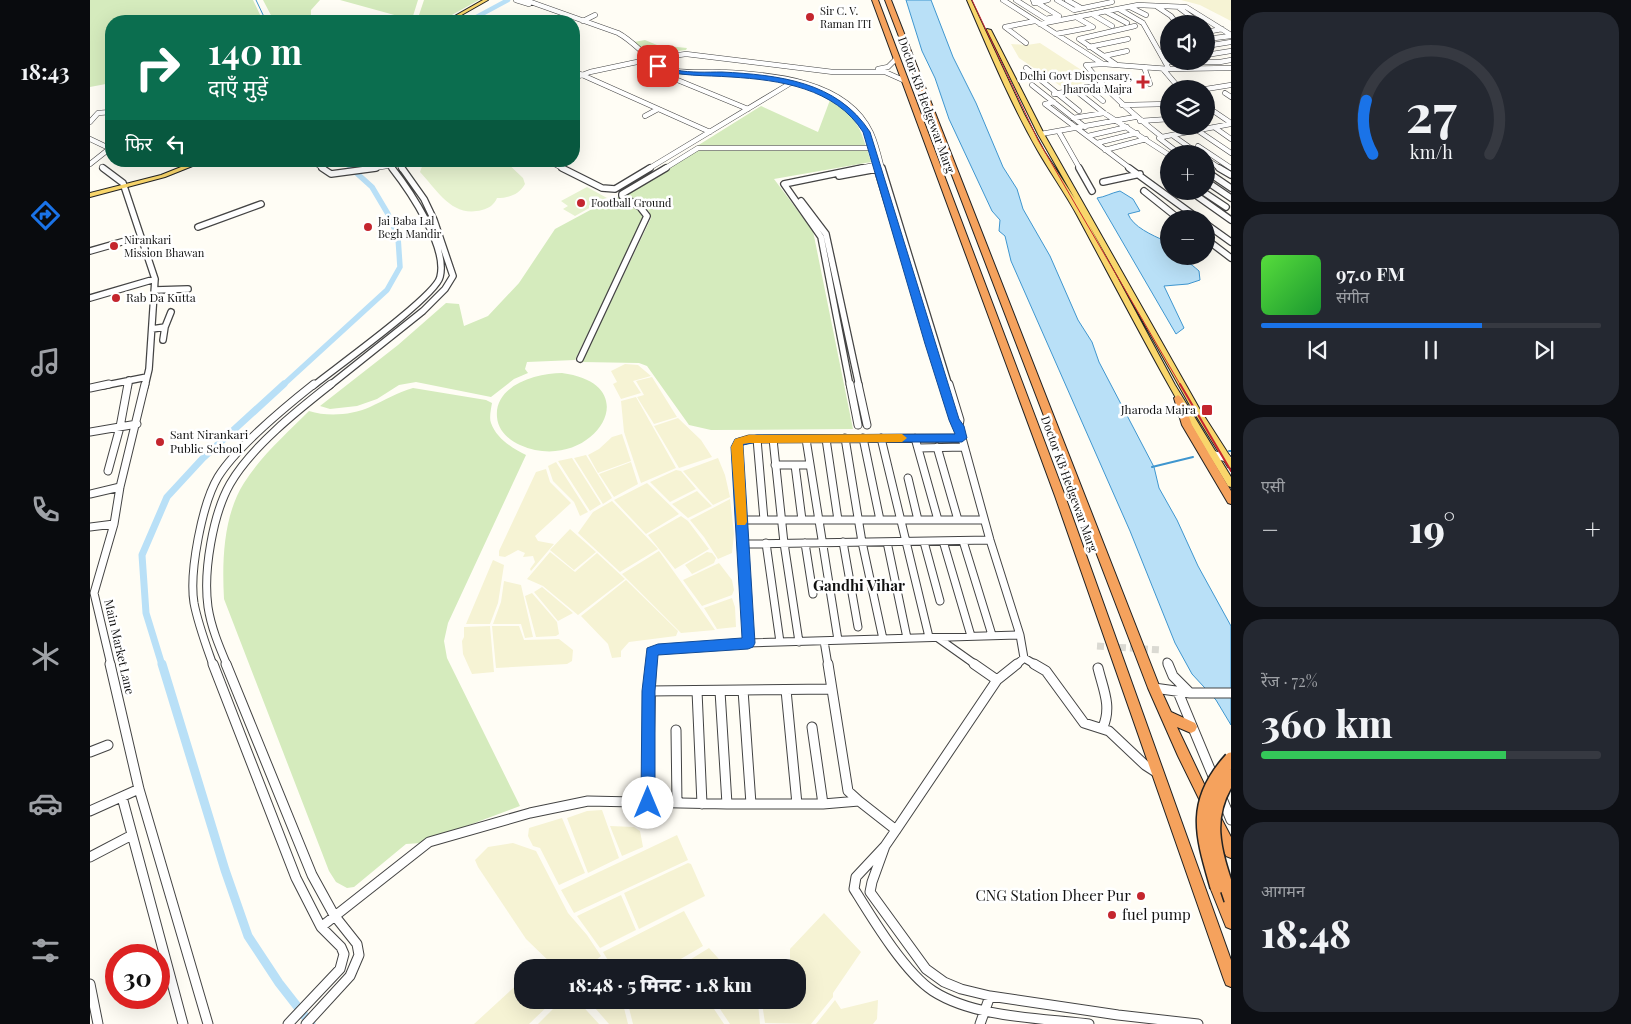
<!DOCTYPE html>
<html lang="hi">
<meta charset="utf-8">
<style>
:root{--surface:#171b24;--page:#242831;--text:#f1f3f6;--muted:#9ea1a6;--line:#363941;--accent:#1a73e8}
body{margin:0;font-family:"Playfair Display","Noto Sans Devanagari",serif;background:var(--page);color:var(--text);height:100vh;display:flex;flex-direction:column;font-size:19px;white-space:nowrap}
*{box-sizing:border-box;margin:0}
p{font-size:16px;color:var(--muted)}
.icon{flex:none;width:28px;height:28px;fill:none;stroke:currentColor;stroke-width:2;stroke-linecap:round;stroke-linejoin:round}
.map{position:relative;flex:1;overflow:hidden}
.side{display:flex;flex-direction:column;gap:12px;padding:12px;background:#0d0f14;width:400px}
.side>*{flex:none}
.hud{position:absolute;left:15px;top:15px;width:475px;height:152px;border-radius:20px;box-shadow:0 5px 20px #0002;background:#0b6e4f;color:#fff;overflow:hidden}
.controls{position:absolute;left:1070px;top:15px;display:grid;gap:10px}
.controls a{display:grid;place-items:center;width:55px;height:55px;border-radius:50%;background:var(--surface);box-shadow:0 5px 20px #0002;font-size:25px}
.speed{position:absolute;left:15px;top:944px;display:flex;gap:10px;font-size:25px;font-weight:700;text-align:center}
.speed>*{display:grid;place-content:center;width:65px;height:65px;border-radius:50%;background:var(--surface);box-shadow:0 5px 20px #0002;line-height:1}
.speed .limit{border:8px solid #d22;background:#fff;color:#111}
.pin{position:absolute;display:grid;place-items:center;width:42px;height:42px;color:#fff;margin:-21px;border-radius:10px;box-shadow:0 2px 8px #0006}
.me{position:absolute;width:55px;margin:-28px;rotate:0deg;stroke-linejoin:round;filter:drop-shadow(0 0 4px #0008)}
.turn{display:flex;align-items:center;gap:18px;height:105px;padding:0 20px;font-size:22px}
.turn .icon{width:65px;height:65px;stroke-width:2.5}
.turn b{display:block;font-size:35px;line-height:42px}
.then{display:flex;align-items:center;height:48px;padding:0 20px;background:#0003;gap:10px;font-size:19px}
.big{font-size:38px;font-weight:800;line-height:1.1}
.side .widget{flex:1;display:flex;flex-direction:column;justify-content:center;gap:8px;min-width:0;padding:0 18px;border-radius:20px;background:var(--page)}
.side .dial{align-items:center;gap:0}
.dial svg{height:130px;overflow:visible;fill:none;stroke:var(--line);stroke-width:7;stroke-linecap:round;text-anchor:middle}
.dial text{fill:var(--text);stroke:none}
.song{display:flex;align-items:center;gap:15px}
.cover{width:60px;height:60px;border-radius:8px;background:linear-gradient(135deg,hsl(110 70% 55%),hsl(130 70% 35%))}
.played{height:5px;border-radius:2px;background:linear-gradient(90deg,var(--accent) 65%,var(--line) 65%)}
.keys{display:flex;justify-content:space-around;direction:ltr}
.heat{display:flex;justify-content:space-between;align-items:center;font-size:28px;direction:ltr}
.charge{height:8px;border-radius:4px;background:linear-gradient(90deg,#34c759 72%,var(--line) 0)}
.trip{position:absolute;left:424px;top:959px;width:292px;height:50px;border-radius:20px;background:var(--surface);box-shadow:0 5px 20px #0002;font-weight:800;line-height:50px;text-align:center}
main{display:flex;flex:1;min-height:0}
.tabs{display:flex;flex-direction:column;width:90px;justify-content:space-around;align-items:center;background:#090b0e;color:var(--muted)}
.tabs .icon{width:35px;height:35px}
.tabs .current{color:var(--accent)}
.tabs b{font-size:22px;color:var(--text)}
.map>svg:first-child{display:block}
.farmland{fill:#f6f3d4}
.green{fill:#d5ebbd}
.pitch{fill:#e6f2cf}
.water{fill:#b9e0f7;stroke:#3f96cf}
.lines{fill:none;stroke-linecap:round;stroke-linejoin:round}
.stream-far1{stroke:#3f96cf;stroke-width:1}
.stream{stroke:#3f96cf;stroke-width:2}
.canal-far3{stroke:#b9e0f7;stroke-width:4.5}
.canal-far2{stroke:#b9e0f7;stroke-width:5.5}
.canal-far1{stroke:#b9e0f7;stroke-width:7}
.canal{stroke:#b9e0f7;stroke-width:9}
.minor-tunnel{stroke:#dbdad3;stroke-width:7;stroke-dasharray:7 4;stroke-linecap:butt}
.minor-far3-casing{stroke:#444;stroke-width:5.5}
.minor-far2-casing{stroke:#444;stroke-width:8}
.minor-far1-casing{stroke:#444;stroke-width:9}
.minor-casing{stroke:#444;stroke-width:11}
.major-casing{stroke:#222;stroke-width:2}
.highway-casing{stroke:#222;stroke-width:2}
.minor-far3{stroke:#fff;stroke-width:4.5}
.minor-far2{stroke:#fff;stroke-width:5.5}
.minor-far1{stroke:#fff;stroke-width:7}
.minor{stroke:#fff;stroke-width:9}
.major{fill:#f9d66b;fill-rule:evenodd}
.highway{fill:#f5a25d;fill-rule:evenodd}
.rail-far1{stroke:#c4262e;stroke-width:1}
.rail{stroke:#c4262e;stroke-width:2}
.highway-bridge-casing{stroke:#222;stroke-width:16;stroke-linecap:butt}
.highway-bridge{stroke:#f5a25d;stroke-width:13}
.route{fill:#1a73e8;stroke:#114b97}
.slow{fill:#f59e0b}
.poi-dot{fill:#c4262e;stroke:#fff;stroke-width:2}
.labels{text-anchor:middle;stroke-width:5;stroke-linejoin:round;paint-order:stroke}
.far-poi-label{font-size:11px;fill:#111;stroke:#fff;text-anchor:start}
.street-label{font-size:12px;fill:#111;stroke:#fff}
.poi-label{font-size:12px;fill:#111;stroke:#fff;text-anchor:start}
.quarter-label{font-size:15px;font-weight:bold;fill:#111;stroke:#fff}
.near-poi-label{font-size:15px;fill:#111;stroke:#fff;text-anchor:end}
</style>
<main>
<nav class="tabs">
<b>18:43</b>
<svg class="icon current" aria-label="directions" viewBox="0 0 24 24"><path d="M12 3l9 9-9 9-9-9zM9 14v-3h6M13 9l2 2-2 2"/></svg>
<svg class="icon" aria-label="music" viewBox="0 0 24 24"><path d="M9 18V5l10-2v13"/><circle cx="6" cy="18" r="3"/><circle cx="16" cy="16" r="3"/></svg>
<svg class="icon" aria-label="phone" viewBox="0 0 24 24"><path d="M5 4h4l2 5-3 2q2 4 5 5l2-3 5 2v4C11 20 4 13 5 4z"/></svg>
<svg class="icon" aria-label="climate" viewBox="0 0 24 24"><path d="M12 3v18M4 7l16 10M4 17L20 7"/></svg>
<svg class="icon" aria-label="car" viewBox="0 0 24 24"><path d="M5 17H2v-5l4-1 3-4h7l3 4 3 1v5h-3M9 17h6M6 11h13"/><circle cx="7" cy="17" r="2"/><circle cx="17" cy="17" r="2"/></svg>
<svg class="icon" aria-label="filters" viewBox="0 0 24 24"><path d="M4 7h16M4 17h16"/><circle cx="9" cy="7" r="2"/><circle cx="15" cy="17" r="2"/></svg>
</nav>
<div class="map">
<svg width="1141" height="1024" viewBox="0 0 1141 1024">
<rect width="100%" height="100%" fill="#fffdf5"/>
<path class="farmland" d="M1091,0H1141V21L1110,5Z
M950,43L996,73L999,81L975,89L929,58L921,44L937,45Z
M535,364L548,365L561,376L543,381L551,393L531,399L523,384L527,382L521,371Z
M562,377L587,417L564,424L547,397L554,395L546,381Z
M546,397L586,468L551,483L534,432L531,401Z
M588,418L611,440L622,457L589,468L564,426Z
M532,434L541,461L508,473L498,455L509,449L522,437Z
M496,455L522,498L513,504L484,458Z
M482,458L511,504L500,511L468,461Z
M628,458L635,475L640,497L623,505L593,471Z
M466,462L498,512L490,516L484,502L463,481L458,466Z
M541,462L548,484L524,497L509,474Z
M456,469L460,482L481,503L445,536L448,541L464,544L441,571L440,569L445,562L443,556L433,557L435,553L428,550L415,557L409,556V551L446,472Z
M586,470L591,471L606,489L580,502L560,482Z
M557,483L589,514L556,534L524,500Z
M607,491L622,506L598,518L582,504Z
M640,499L644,534L642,553L628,559L614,537L600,520Z
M522,501L568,549L530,572L488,533L503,512Z
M591,516L598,521L619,549L585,569L558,535Z
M480,529L506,552L484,570L460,550Z
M569,551L609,607L625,630L591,633L532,574Z
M460,552L485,572L507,553L535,579L488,615L453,586L437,579Z
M617,552L622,553L626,558L624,563L602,574L595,565Z
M403,560L414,565L408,603L400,624H376Z
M629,563L642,580L644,590L642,595L612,606L593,580Z
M536,580L588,631L586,636L539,642L531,651V657L522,658L518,644L491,616Z
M414,581L431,585L443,637L435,638L431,624H403L411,602Z
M452,587L483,613L468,621L444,592Z
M442,593L467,622L469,634L466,636L446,637L435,596Z
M642,598L645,607L646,627L627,629L614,608Z
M400,626L404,672L382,674L373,654L372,641L374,637V627Z
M402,626H429L434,640L469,639L483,650L482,661L477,664L406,668Z
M512,810L529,858L498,873L477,818L497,811Z
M472,818L495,873L469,885L450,848L443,846L438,836L439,828Z
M520,826L544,827L550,831L553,847L532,856Z
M587,835L598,860L484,913L471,890Z
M423,843L446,851L478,913L497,935L511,956L498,967H465L436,939L388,867L385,860L398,847Z
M598,863L601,864L615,896L549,929L534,893Z
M531,895L546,930L510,948L487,916Z
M594,911L613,946L577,967H522L513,952Z
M734,913L771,952L743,993V997L721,1024L675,1023L672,1003L675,1000H708V968L700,967V949Z
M619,948L636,967H603L598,961Z
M432,980V1000H464L439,1024H384Z
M472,1000H487L509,1024H448Z
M498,1000H532L538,1024H519Z
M537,1000H618L634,1024H543Z
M624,1000H665L668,1004L670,1024H640Z
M745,1000L751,1009L788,1000L787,1019L783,1024H726Z"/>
<path class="green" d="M0,0H163L173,21H21V83L0,87Z
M173,0H230L221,10V21H184Z
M250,0H328L323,16H308Z
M334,0H389L351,21H327Z
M555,40L567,45L597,48L596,50L559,54L554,52L544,42Z
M740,100C761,113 770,124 776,147L607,146L671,106L728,132Z
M777,149L781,162L684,179L723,231L763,429L621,430L599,425L557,366L549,363L492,362L561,218L559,211L535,195L608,150Z
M529,197L553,212L554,217L485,360L437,362L435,369L438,373L424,379L401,397L326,382L309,385L287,399L267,406L240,409L230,406L308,345L356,303L369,304L374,326L398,316L429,283L465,229L517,201Z
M472,373C562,385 500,476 430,445C419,440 408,431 407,417C404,385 447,373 472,373Z
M323,388L396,400L402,403C401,409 399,418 401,423C406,438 423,449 436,455L358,623L354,641L357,658L430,806L331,843L316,844L264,887L257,888L246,882L239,871L134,599C132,562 133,516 154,483C171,456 196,434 219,411C238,417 262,415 280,407C295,400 308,392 323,388Z"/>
<path class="pitch" d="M334,161H415L433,178L435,184C429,195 418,198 407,198C404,205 399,208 392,210C362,218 348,191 330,172Z
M497,187L517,198L485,216L473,209L478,206L471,201Z"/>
<path class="water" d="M816,0H841L863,57L886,103L913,167L927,189L933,209L960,256L988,320L1002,342L1009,362L1064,467L1069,488L1087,520L1108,566L1141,626V725L1126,700L1102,674L1085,643L1040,531L921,261L915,236L909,231L910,220L902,211L859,119L845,78L832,51Z
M1030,191L1043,199L1050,211L1038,214C1043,227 1062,235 1075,241L1079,256C1091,256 1100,263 1109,271L1110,280L1098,284L1074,286L1094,328L1086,334L1007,198C1015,197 1021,193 1030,191Z"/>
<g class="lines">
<path class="stream-far1" d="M166,0L176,21"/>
<path class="stream" d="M1139,451H1141
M1062,467L1103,457"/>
<path class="canal-far3" d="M379,21L418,0
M254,161L262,169"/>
<path class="canal-far2" d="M192,386L297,290L310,267L308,237L298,214L282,187L261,168"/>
<path class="canal-far1" d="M72,665L56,613L52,555L77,497L113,458L194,384"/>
<path class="canal" d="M72,664L135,870L158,936L189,983L221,1024"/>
<path class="minor-tunnel" d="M1007,646L1071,650"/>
<defs>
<path id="minor-far3" d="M426,0L439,4
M435,0L528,33C547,43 560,64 580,70C596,74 614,71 630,72C680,74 757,80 781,133C786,144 789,157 792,169
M913,0L1013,64
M926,0L956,19L969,16L943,0
M967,0L984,10L1022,2
M977,0L991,8
M944,3L958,0
M1066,6L1081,16L1087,24
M1040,7L1056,15
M1088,7L1111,24
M1029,9L1053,23L1079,69
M1015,11L1037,23
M1002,14L1022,26
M493,21L505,15
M950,24L1048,5L1096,7L1141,35
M1116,32L1132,29
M966,34L1003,27L986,17
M1116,39L1141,36
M936,43L915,27L945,21
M1116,46L1141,42
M999,47L1038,39
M1116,55L1141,51
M1014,56L1037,51
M1075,62H1130L1141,60
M1027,65L989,39L1045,26
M1054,67L1060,84
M936,68L989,111
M576,69L578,74L585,79L658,109
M788,69L798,67L806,59
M1073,69L1090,89
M490,74L620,132
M484,78L500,72L561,59L596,54L743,72H795L813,80
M942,85L995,127
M996,87L1013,101
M1116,89L1141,85
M985,90L1014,113L1079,155
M1079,92V95
M1135,93L1141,97
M964,94L1010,85
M964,102L955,104L1041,169
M1032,105L1079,104
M1116,106L1141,123
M555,116L568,109
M983,118L1014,113
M1050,121L1079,119
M0,122L8,113L21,112
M1124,127L1141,139
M1107,130L1141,153
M969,132L990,169
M951,134L1045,117
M1082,135L1141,124
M998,136L1037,127
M1069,138L1090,154
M0,139L21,149
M1007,143L1047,133
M1108,146L1141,168
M1015,150L1056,139
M783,153L788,169
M1109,154L1082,135L1072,137C1044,115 1018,93 996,65L1013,64L1079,69L1141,68
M1116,159L1131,169
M222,161L234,169
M459,161L474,169
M0,164L19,149
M309,164L312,169
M300,165L303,169
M12,167L14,169
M277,169L304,165
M558,169L704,81
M574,169L608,148H781
M766,169L789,164
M787,169L792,168"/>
<path id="minor-far2" d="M13,168L33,183L65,279L59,369L55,386
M232,168L241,174L286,168
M472,168L512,188L525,189L560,168
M787,168L854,386
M792,168L859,386
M989,168L1002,191
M1039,168L1109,219
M1129,168L1141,175
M1116,171L1141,188
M749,176L792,168
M1116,181L1141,198
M1013,182L1050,174
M1054,191L1089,219
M1100,191L1141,220
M1112,191L1136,207
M711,201L736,234L769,386
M1116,224L1141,242
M108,227L171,204
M1116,239L1141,258
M0,251L35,241
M65,290L98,289
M0,298L65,279
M62,329L75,327L81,312
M73,340L75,327
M490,359L557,216L550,207L532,196V194L576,168
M12,386L57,377
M38,386L39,380
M223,386C244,369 346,296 350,277C358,247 320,191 302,168
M239,386L333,311L355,289L363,276L344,220L334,199L312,168
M760,386L731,237L694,184L772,168"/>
<path id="minor-far1" d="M760,384L768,425
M768,384L777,425
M853,384L864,420L869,426
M859,384L870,420L869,426L872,438L900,540L930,635L934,658
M0,388L19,384
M0,432L47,424
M755,438L772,542L793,639
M773,438L790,520
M791,438L839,637
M825,438L848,520
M667,439L674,520
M683,439L694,543L709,642
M716,439L748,640
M736,439L748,520
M847,447L868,520
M829,448L874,447
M1121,454L1137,458L1141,463
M685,465H720
M705,465L712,520
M18,471L30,427L38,384
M818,478L828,520
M0,494L30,487
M651,520H894
M0,527L24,524
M853,541L881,636
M873,541L902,635
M753,542L768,627
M797,542L817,638
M834,542L850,601
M676,543L690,642
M715,543L723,594
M653,544L900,540
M848,638L886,665
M734,641L738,665
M658,643L930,635
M1077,662L1078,665
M21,665L4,593L24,524L30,487L55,384
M123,665C116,645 108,624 104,603C99,572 112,504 128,477C147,446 195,407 224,384
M137,665C129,646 121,627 118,607C113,571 123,514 140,484C161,447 208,410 241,384
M561,665L562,652L568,650L658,643L646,447L649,442L659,439L872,438
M926,665L934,658L946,665"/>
<path id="minor" d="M20,664L49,789L118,1024
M123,664L206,878L231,927L251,947L254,954L250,969L198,1024
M136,664L222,875L244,915L267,944L269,955L260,976L216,1024
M738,664L758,791L769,801
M884,664L907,680
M944,664L956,671L994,723L1019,731L1055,765L1069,774
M1078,664L1083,676L1100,693
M1008,668C1013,689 1022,706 1013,727
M1064,688L1100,693H1141
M653,690L661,804
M696,690L707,804
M559,691L741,689
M607,691L612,804
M630,691L637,804
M1088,692L1125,781
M722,727L733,804
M586,730L587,803
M0,752L18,745
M1131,796L1141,820
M32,797L93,1024
M558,803L561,664
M0,811L49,789
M806,830L795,846L766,877L764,889C782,918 815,973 843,991C885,1018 951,1018 999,1024
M795,846L782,882L780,892L836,969L854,982L871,989L900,996L1028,1015L1108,1024
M0,857L42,835
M231,927L339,842L440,813L498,801L637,804H733L769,801L806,830L907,680L927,664
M0,984L8,1024
M890,1024L900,996"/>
<path id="major" d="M393,0H398L361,21H356Z
M877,0H881L934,114L954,151L985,199L948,134L897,30V29L901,30L954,134L1109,408L1141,458V468L1138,467L1102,409L998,223L1085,385L1141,477V487L1138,486C1083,398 1036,306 987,215C975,193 960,172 948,151C920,102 899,51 877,0Z
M106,161H115L75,177L0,197V193L71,175Z"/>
<path id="highway" d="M782,0H788L975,496L1141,960V987L1136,985L1134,980L965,496Z
M795,0H801L1070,688L1081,712L1105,723L1107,727L1105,731L1101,733L1087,727L1124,805L1122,809L1118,811L1114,809L1088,756L1058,688Z
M1088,395L1092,398L1102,425L1141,491V504L1138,503L1092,425L1084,398Z
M1124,812L1129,814L1141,837V858L1136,856L1118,818L1119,814Z
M1127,880L1132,882L1141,905V929L1136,927L1120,887L1122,882Z"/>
</defs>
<use href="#minor-far3" class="minor-far3-casing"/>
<use href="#minor-far2" class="minor-far2-casing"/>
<use href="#minor-far1" class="minor-far1-casing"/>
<use href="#minor" class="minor-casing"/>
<use href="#major" class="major-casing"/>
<use href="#highway" class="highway-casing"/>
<use href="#minor-far3" class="minor-far3"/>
<use href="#minor-far2" class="minor-far2"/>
<use href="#minor-far1" class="minor-far1"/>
<use href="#minor" class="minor"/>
<use href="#major" class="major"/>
<use href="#highway" class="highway"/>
<path class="rail-far1" d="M882,0L948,140L1091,386"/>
<path class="rail" d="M1090,384L1141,471"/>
<defs>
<path id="highway-bridge" d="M1141,776C1111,818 1126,855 1141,900
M1127,887C1112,835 1101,803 1141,759"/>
</defs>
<use href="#highway-bridge" class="highway-bridge-casing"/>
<use href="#highway-bridge" class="highway-bridge"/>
</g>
<path class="route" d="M568,64C574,66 580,69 586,70C601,73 617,72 632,72C688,75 747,81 780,132L869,419L874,426L877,438L872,442H667L653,445L665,643L663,647L658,649L568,655L565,691V803L563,808L558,810L553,808L551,803L552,691L557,648L568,644L652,638L641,447L645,439L667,435L865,434L859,420L835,344L773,132C745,88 690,80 641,77C615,75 590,77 565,68V66Z"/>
<path class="slow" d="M812,434L817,438L812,442L659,443L653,444L657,522L655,525H647L641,447L645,439L659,435Z"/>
<g class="poi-dot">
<circle cx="720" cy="17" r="5"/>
<path d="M1050.5 74.5h5v5h5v5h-5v5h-5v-5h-5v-5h5z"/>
<circle cx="491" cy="203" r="5"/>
<circle cx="278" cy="227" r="5"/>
<circle cx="24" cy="246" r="5"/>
<circle cx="26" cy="298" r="5"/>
<rect x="1111" y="404" width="12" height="12" rx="2.5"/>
<circle cx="70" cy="442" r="5"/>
<circle cx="1051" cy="896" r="5"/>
<circle cx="1022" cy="915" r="5"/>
</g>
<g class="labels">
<g class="far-poi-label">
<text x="730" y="15">Sir C. V.<tspan x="730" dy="13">Raman ITI</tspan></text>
<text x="1042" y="80" text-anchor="end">Delhi Govt Dispensary,<tspan x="1042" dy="13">Jharoda Majra</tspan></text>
<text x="501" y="207">Football Ground</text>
<text x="288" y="225">Jai Baba Lal<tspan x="288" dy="13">Begh Mandir</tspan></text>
<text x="34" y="244">Nirankari<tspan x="34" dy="13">Mission Bhawan</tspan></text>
</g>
<g class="street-label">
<text transform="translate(836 105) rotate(70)" y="4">Doctor KB Hedgewar Marg</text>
<text transform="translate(979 484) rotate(70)" y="4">Doctor KB Hedgewar Marg</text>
<text transform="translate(29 647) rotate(77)" y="4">Main Market Lane</text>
</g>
<g class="poi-label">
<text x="36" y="302">Rab Da Kutta</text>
<text x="1106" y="414" text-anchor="end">Jharoda Majra</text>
<text x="80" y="439">Sant Nirankari<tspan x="80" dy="14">Public School</tspan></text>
</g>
<g class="quarter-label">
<text x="769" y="591">Gandhi Vihar</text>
</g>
<g class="near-poi-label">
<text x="1041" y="901">CNG Station Dheer Pur</text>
<text x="1032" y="920" text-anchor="start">fuel pump</text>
</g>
</g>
</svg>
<div class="controls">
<a><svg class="icon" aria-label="sound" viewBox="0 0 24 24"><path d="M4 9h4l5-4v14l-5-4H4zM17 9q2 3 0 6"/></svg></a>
<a><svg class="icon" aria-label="layers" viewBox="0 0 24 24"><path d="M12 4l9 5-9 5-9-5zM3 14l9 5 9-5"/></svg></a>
<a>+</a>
<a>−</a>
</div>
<div class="speed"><div class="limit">30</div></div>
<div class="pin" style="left:568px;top:66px;background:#d93025"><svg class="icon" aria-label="arrive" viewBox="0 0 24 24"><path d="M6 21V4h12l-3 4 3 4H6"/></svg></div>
<svg class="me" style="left:558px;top:803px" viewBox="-20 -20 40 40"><circle r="19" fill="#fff"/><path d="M0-13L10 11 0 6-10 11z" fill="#1a73e8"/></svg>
<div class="trip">18:48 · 5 मिनट · 1.8 km</div>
<div class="hud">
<div class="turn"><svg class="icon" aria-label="right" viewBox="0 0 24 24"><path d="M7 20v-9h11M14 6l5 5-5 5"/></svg><div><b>140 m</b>दाएँ मुड़ें</div></div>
<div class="then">फिर<svg class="icon" aria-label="left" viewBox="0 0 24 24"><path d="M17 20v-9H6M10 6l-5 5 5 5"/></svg></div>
</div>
</div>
<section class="side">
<div class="widget dial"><svg viewBox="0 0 100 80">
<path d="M14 69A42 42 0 1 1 86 69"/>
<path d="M14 69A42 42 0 0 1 10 36" stroke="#1a73e8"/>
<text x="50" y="56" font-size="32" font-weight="700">27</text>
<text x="50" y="72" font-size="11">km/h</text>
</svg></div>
<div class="widget">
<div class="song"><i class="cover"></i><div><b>97.0 FM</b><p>संगीत</p></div></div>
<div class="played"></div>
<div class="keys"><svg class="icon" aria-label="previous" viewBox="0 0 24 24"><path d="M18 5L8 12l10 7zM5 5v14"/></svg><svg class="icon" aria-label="pause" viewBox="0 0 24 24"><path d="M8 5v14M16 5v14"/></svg><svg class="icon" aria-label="next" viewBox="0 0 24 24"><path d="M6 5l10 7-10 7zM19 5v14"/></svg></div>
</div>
<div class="widget"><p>एसी</p>
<div class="heat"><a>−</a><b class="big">19°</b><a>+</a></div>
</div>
<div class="widget"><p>रेंज · 72%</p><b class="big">360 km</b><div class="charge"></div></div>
<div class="widget"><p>आगमन</p><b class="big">18:48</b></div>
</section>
</main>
